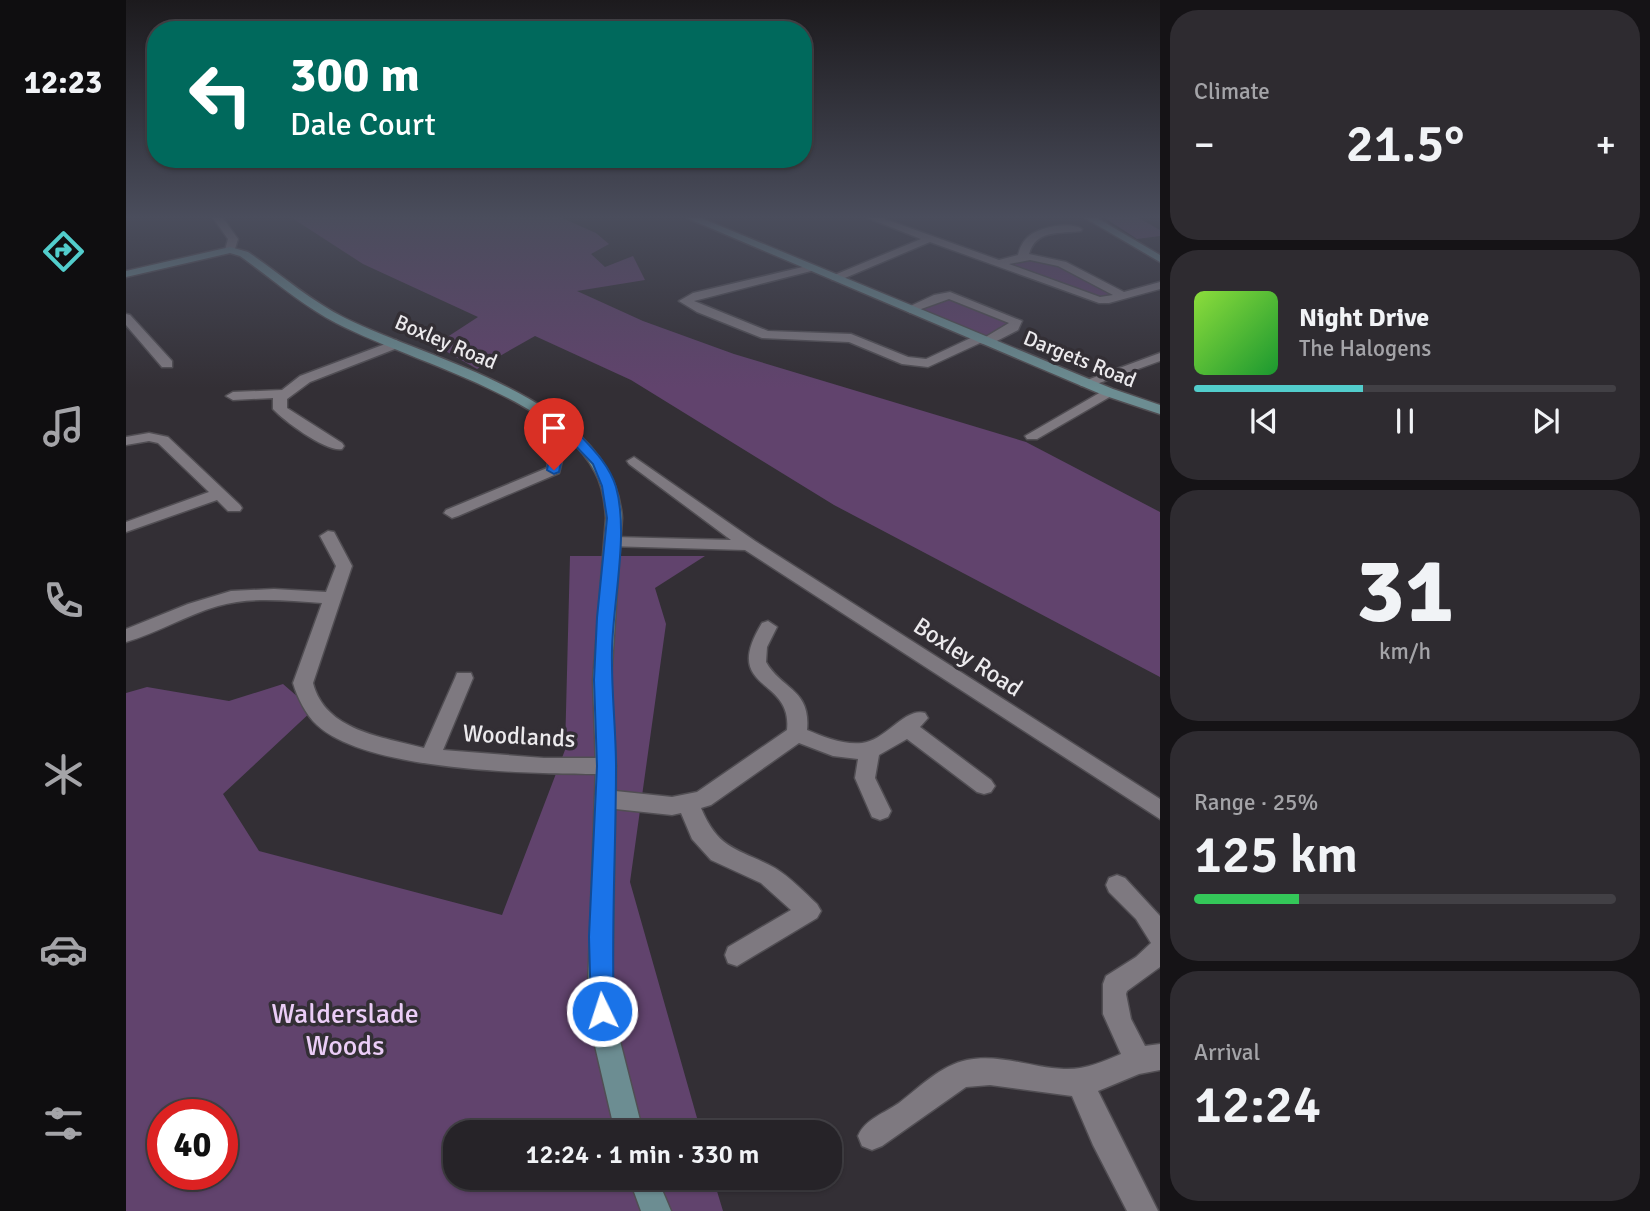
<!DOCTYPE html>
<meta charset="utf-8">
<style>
:root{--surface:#262328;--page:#2e2b30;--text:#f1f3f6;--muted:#a4a4a8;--line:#424045;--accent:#52cdcc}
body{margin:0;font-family:Signika,sans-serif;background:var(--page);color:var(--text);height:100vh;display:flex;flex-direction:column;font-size:26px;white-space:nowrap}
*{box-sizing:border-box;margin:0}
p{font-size:23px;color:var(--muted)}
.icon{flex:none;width:38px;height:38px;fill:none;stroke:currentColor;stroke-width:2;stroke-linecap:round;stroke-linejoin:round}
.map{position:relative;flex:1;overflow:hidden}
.panel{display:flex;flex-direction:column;gap:10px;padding:10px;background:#151316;width:490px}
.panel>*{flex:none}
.hud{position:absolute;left:21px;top:21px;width:665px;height:147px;border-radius:28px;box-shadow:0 2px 5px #0004,0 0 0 2px var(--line);background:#00695c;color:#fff;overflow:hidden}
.speed{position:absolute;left:21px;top:1099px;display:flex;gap:14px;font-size:35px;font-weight:700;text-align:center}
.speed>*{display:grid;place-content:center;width:91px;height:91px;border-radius:50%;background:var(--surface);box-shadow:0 2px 5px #0004,0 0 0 2px var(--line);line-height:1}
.speed .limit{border:10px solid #d22;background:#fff;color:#111}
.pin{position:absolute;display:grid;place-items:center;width:60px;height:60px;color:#fff;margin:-72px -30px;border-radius:50% 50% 50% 0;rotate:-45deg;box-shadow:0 0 7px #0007}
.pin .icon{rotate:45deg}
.me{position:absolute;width:77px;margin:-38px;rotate:356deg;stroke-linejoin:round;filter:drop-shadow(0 0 5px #0008)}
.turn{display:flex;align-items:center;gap:24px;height:147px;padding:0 28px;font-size:32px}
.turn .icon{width:91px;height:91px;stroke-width:2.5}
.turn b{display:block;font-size:49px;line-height:60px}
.big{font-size:52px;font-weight:600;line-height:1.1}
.panel .tile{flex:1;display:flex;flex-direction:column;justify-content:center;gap:10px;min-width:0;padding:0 24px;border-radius:28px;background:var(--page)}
.panel .dial{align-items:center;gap:0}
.dial b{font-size:91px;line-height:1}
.song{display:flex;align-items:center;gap:21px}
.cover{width:84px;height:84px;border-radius:10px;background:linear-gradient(135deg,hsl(90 70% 55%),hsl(130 70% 35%))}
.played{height:7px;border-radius:4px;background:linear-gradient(90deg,var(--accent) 40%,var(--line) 40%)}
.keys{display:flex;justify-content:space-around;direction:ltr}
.heat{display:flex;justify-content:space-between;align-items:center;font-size:38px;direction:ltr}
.charge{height:10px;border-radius:5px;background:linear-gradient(90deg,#34c759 25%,var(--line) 0)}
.trip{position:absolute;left:317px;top:1120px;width:399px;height:70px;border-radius:28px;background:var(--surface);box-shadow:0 2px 5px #0004,0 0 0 2px var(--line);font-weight:600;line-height:70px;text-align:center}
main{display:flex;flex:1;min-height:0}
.menu{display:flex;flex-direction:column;width:126px;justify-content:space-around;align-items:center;background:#0f0e10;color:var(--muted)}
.menu .icon{width:49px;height:49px}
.menu .selected{color:var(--accent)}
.menu b{font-size:32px;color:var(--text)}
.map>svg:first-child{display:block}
.green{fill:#61436d;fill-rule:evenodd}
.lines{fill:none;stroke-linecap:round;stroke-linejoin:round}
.street-casing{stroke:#514e53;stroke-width:3}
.secondary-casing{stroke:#514e53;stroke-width:3}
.street{fill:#7e7980;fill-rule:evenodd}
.secondary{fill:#6c8d92;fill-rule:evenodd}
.route{fill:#1a73e8;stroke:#114b97;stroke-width:2}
.labels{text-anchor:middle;stroke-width:7;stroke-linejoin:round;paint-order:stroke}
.far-street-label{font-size:21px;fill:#eceaed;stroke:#332f35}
.street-label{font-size:24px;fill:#eceaed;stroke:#332f35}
.near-park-label{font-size:28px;fill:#ebcdf7;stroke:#332f35}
</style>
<main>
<nav class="menu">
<b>12:23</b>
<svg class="icon selected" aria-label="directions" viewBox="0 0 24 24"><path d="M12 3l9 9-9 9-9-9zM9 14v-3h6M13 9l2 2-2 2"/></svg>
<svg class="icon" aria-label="music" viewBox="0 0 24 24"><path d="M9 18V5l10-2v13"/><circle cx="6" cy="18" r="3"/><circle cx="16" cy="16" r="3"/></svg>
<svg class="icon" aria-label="phone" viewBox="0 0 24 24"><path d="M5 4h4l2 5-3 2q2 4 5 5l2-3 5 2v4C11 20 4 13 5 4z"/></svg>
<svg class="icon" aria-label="climate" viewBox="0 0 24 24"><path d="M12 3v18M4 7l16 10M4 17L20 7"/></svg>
<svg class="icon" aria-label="car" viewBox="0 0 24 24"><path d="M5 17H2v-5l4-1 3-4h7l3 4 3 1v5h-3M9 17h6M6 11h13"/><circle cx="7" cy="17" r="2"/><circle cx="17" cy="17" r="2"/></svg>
<svg class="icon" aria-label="filters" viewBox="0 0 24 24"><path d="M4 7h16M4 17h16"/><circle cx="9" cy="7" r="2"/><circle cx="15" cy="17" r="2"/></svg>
</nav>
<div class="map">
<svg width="1034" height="1211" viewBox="0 0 1034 1211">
<rect width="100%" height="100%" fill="#332f35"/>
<path class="green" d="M166,218H436L470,233L483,244L465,254L479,267L507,256L519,280L451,291L517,321L608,354L900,442L1034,512V677L708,505L505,380L409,336L351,369L309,345L352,317L237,264Z
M979,218H1013L1034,230V236L1011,239Z
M896,257L928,263L987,293V296L972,298L881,263Z
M818,295L890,321L859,342L784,309Z
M444,556H579L529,588L540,624L504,882L575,1132H329V1178H587L597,1211H0V693L21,687L103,701L157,684L187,710L97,794L133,851L376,915L439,750ZM37,1115H96V1174H37Z"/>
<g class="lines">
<defs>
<path id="street" d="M87,218H97L112,239L108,252L99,250L102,239Z
M742,218H756L873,260L892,255C894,247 897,241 903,236C914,227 944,221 956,229L955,231C934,234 910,229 903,254L940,262L998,292L1034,282V289L983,303H973L804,242L714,280H706V276L795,239ZM904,260L932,266L987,295L974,297L883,264Z
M685,265L690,268L689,270L568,301L642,331L725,334L782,357L800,359L849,336L858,338L883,323L823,299L784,313L778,309L808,295L824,292L896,321L892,330L863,345L854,343L802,367L776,364L723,342L636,338L571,312L553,301L567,293Z
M0,314L4,315L46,361V367H36L0,325Z
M270,340L276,344L274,347L184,382L161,399V408L216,443L218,446L216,449C200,452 158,421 147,409V398L107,400L100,396L107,392L156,390L174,376Z
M1034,353V361L965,386H955L953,383Z
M982,388L989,392L987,395L911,439H901L899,436Z
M446,430L453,434L440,444L433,473L332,516L326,518L318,513L320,510L421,468L426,442Z
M23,433L42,437L114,505L116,508L114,511H102L91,500L0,532V522L83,492L32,443L23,441L0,445V437Z
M508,457L629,541L1034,799V819L619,550L482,546L480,542L482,538L488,537L605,540L503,464L501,461Z
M202,531L208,532L226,566L187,683C199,731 257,737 298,748L329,678L331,673H345L347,678L317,750L418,758H480L487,760L490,766L487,772L480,774C412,774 241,772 191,725C180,715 171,697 167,683L196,603C162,601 126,596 92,606C60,615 32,633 0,642V629L62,604L105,591L148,589L200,592L210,566L194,536Z
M642,621L651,627L641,647L640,662C656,690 685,689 681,730C698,737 717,745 736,743C759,741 779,707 799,713L802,718L794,727L865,780L869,786L865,792L858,794L851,792L781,739L753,755L749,778L765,811L762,817L754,820L746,817L729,778L732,759L707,756L673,743L585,805L575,808C593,851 612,848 649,868C664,877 678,892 691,904L695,911L691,918L611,966L602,963L599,955L602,947L665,910L635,883L585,860L566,839L555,813L546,815L480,808L472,805L469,799L472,793L480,790L546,797L571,792L661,730C667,676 594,692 636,623Z
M991,875L999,878L1034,916V967L1001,991L1000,994L1005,1019L1019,1046L1034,1044V1070L1013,1074L972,1091L1032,1211H1001L967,1145L946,1096L864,1085L840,1087L756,1146L746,1150L736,1146L732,1136C739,1119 759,1113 773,1103C795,1086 814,1066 841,1060C873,1053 906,1068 938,1069C959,1070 976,1062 995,1054L977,1014V984L980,976L1010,957L1025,943L1010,919L983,892L980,885L983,878Z"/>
<path id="secondary" d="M561,218H575L987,389L1034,405V414L977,395Z
M959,218H971L1034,255V262Z
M104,247L122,252C153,273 185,301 219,318C307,362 488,400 496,518L485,680L490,766L486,988L492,1033L517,1132H489L466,1033L462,988L470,766L467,680L480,518C479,502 477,486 469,472C431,397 282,361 210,323C177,306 145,278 114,256L104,253L0,277V271Z
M503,1178H531L545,1211H515Z"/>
</defs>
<use href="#street" class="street-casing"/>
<use href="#secondary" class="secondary-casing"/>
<use href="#street" class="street"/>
<use href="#secondary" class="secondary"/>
</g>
<linearGradient id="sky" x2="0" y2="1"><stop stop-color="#1c1a1d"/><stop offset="0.56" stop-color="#4a4d5c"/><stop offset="1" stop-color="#4a4d5c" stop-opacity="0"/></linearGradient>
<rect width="1034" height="388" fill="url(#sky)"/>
<path class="route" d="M446,430L450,431C466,448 483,464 490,487C503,533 487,601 486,650C485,689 490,728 490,767C490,848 485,929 488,1011L485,1019L476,1022L468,1019L465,1011L463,937L471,766L468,680L471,618L481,518L476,486L467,464L444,440L439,443L433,472L428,474L421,470L426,442Z"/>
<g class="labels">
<g class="far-street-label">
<text transform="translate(320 342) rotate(23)" y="7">Boxley Road</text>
<text transform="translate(954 359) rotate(22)" y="7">Dargets Road</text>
</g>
<g class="street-label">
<text transform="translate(842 657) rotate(33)" y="8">Boxley Road</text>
<text transform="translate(393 736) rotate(3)" y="8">Woodlands</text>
</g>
<g class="near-park-label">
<text x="219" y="1023">Walderslade<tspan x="219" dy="32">Woods</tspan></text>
</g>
</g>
</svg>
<div class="speed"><div class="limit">40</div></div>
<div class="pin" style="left:428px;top:470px;background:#d93025"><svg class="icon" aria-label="arrive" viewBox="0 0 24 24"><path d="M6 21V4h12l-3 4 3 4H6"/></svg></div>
<svg class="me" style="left:476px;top:1011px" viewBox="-20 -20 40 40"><circle r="17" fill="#1a73e8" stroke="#fff" stroke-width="3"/><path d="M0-11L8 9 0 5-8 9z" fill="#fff"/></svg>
<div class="trip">12:24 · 1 min · 330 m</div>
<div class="hud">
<div class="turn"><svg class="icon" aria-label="left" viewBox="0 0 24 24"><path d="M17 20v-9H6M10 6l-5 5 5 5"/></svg><div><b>300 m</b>Dale Court</div></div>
</div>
</div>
<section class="panel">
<div class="tile"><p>Climate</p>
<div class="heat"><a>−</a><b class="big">21.5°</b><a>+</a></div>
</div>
<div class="tile">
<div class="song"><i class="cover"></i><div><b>Night Drive</b><p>The Halogens</p></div></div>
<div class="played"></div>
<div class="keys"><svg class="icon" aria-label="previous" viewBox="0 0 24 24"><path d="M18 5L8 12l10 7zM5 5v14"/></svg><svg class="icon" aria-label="pause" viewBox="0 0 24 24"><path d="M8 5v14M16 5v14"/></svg><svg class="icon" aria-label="next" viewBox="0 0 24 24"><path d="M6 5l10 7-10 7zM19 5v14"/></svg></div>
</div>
<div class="tile dial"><b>31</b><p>km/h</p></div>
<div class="tile"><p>Range · 25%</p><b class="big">125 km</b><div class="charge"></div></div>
<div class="tile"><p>Arrival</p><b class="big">12:24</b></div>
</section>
</main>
